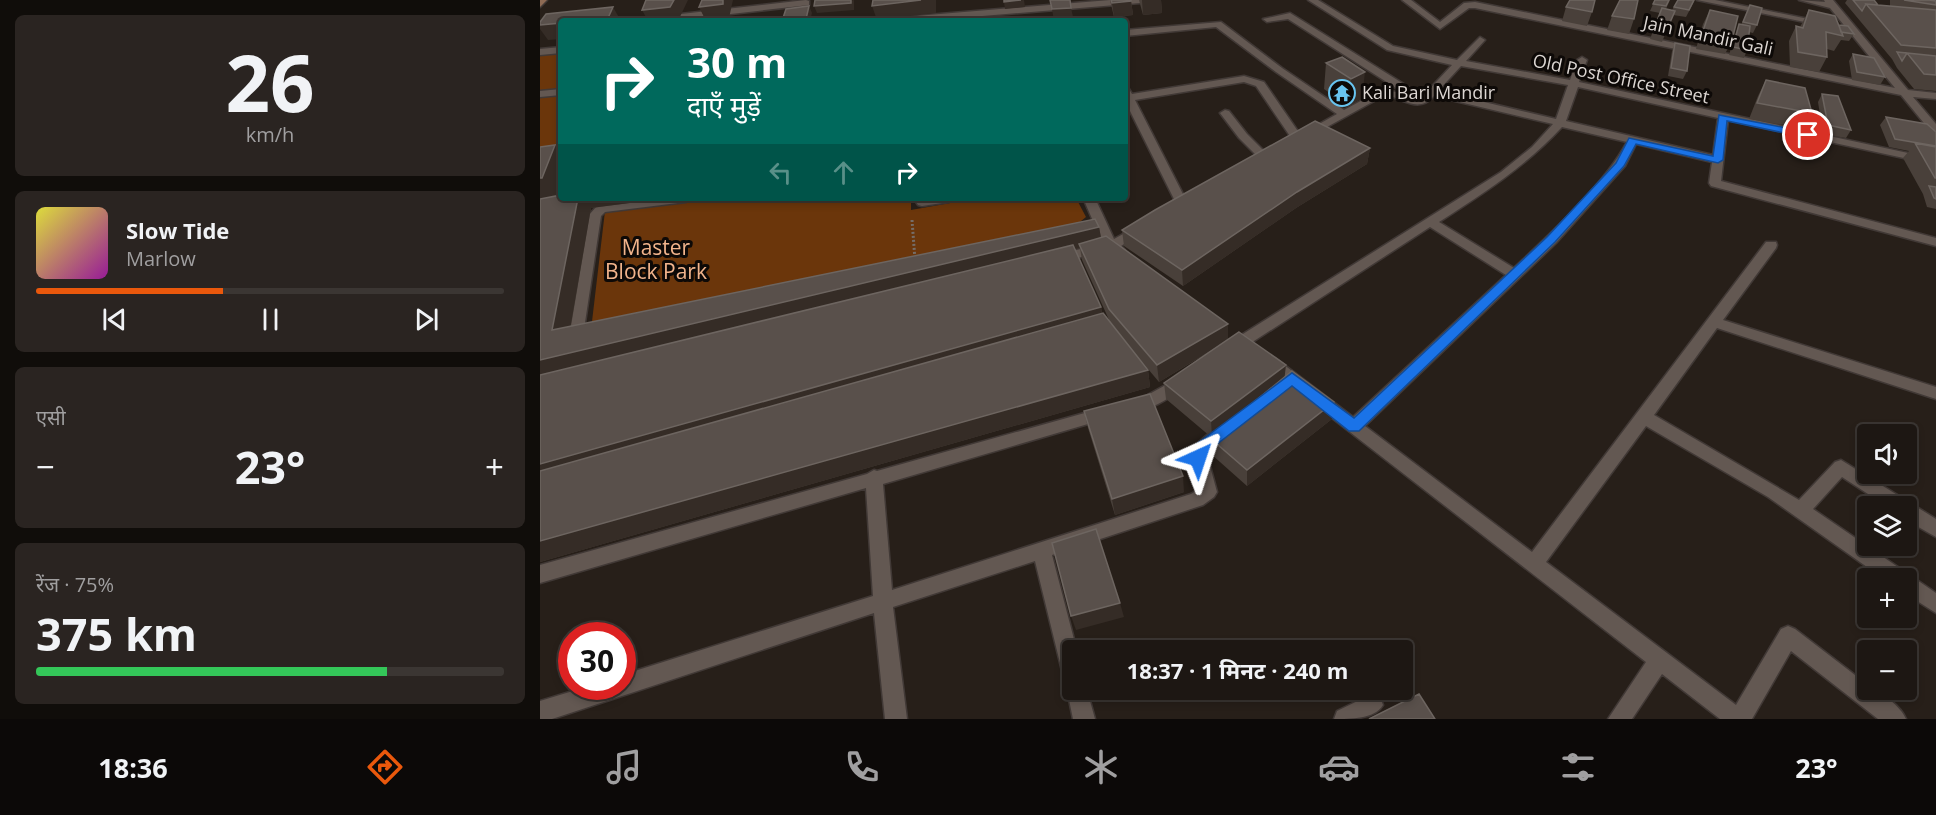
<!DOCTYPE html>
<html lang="hi">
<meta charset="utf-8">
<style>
:root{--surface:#1d1713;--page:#2a2421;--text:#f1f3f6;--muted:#a09fa0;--line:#3b3633;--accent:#ea580c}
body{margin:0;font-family:"Open Sans","Noto Sans Devanagari",sans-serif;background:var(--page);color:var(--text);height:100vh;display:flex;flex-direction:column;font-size:22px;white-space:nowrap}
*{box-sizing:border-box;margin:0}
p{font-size:20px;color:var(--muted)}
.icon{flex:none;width:33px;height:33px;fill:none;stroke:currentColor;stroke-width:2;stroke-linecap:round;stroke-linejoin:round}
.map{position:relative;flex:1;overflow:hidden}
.side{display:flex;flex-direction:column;gap:15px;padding:15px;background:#100d0a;width:540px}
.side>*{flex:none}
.banner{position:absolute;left:18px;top:18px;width:570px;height:183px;border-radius:6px;box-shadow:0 3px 9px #0003,0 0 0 2px var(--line);background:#00695c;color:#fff;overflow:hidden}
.tools{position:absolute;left:1317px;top:424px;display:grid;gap:12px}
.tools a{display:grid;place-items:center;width:60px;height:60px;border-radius:6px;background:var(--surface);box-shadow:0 3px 9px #0003,0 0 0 2px var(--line);font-size:30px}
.speed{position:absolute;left:18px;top:622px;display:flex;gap:12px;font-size:30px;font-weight:700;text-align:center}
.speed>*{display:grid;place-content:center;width:78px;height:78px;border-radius:50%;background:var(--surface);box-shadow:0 3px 9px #0003,0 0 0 2px var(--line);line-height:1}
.speed .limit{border:9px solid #d22;background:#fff;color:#111}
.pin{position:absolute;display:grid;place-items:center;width:51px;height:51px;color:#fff;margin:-26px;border:3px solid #fff;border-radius:50%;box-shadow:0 2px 6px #0007}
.me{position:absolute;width:66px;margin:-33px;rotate:42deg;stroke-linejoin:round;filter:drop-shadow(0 0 4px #0008)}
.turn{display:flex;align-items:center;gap:21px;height:126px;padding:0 30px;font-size:27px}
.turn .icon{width:78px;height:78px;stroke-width:2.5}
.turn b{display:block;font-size:42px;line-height:51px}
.lanes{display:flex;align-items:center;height:57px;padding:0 30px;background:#0003;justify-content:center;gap:30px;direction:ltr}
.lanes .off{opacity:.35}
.big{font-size:45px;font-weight:700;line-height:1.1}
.side .card{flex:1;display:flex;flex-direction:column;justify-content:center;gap:9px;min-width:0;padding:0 21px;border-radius:9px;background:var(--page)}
.side .dial{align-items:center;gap:0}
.dial b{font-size:78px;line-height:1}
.song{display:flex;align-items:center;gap:18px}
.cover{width:72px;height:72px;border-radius:9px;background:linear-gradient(135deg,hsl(60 70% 55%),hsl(300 70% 35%))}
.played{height:6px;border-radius:3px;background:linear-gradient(90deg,var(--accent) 40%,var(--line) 40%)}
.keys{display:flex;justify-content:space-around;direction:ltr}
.heat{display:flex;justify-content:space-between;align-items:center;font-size:33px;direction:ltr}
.charge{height:9px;border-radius:4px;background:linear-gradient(90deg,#34c759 75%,var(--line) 0)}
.trip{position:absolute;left:522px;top:640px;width:351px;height:60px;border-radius:6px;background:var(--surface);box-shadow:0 3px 9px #0003,0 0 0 2px var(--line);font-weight:700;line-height:60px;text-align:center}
.dock{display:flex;height:96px;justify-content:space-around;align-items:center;background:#0c0908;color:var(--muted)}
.dock .icon{width:42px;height:42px}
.dock .selected{color:var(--accent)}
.dock b{font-size:27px;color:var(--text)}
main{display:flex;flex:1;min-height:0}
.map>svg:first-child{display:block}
.green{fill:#6b360b}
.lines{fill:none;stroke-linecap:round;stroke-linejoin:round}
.street-casing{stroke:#413936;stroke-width:3}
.secondary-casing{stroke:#413936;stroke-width:3}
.path{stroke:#756d68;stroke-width:3;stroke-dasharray:2 2;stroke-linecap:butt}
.street{fill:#635852;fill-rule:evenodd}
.secondary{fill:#8d6a54;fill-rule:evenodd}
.wall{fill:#49403a;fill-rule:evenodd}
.shaded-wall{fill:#352c26}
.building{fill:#59504b;stroke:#6d6560;stroke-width:1.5}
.route{fill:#1a73e8;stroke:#114b97;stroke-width:1.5}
.labels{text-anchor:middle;stroke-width:6;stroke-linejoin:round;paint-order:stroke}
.far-street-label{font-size:18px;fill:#dcd6d2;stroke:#0d0907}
.far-poi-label{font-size:18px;fill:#dcd6d2;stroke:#0d0907;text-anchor:start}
.park-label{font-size:21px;fill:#f2b48c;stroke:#0d0907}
</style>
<main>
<section class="side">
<div class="card dial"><b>26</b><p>km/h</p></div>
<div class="card">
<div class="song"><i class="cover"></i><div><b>Slow Tide</b><p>Marlow</p></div></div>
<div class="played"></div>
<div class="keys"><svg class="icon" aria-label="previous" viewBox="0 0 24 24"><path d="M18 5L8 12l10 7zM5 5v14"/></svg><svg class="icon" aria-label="pause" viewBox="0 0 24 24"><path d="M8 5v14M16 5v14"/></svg><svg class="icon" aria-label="next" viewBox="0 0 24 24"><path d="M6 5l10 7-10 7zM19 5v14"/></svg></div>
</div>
<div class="card"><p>एसी</p>
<div class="heat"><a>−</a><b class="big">23°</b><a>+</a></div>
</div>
<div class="card"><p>रेंज · 75%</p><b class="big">375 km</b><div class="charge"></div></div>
</section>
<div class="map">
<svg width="1396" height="719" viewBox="0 0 1396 719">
<rect width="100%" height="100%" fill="#271f19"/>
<path class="green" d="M21,53V89L0,92V55Z
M21,94V160L0,162V96Z
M168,198H371V210L438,198H536L546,217L525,234L51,330L65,211Z"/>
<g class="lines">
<defs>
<path id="street" d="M266,0L269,1V5L129,21H101L105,18Z
M570,0H604L600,3L383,21H348L352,18Z
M768,0H778L853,46L917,60L940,37L945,40L926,61L1030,80L1037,60L1042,57L1047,60L1039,82L1396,159V165L1188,120L1181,181L1396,238V246L1171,186L1169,183L1172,162L1096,144L1085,166L1016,243L825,426L992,552L1226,242H1236L1237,245L1236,248L1183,320L1396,387V399L1177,328L1114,415L1259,500L1295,462L1301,460L1396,519V537L1366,520V507H1348L1302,477L1273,509L1396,593V613L1366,594V579H1344L1228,497L1106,426L1006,562L1196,705L1241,629L1248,626L1255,629L1328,685V690C1341,690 1361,707 1366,719H1338L1251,651L1212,719H1180L1122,674L1092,719H1068L1106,662L725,366L722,362L725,358H735L813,417L966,275L890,227L697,352H687L685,348L687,344L961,172L992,147L1013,124L894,96C878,114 863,98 845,95L767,138L762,135L763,133L797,114L736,72L676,27L585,36V30L681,22L742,68L804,110L843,89L881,98L912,65L847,50ZM921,66L1028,85L1016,119L898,91ZM1038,87L1178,118L1173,155L1026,121ZM1022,127L1087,142C1064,185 1010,234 974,268L899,222C944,193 986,166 1022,127Z
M862,0H871L900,22L924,3L935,2L1355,88L1290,8L1259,0L1285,2L1284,0H1293L1368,90L1396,93V99L1373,97L1396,124V134L1392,133L1361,95L935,8H929L900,29Z
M1157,0H1175L1288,23L1284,26Z
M750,13L875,91L876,93L867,95L748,19L727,22L723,19Z
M21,47V53L0,55V49Z
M704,76L724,82L764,140L762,142H754L716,86L704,82L595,100L649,206L647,209H639L585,101V88L589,89L592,94Z
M21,89V95L0,97V91Z
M685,110L689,111L707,134L730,157V161H722L699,138L680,113Z
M118,198H152L146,202L65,212L61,216L44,329L52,332L54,336L47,341L31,336L29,332L49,215L57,206L61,205Z
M373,198H415L409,202L382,206L378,205Z
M543,198H555L574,239L596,227H604L606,230L581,246L585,250L583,253L578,254L569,251L519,262L514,261L512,258L514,255L563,244Z
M642,376L647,378L650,382L647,386C632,395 609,415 589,409L587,405L589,401L604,397Z
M566,407L572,409L574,413L572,417L343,484L352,590L651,494L659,489L650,453L652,448L680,424L686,423L692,424L694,429L692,434L667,455L677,492L674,497L663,505L512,555L537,651H532V681L525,678L522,671L495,561L353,607L367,719H345L334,613L12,719H0V701L46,687H82V675L333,596L326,488L0,583V565L327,474L334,470L337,471Z
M532,681V690H547L555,719H533L527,690Z
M832,694L840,697L843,705C835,719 811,719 794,719L797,711Z"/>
<path id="secondary" d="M0,0H7L0,7Z"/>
</defs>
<use href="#street" class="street-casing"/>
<use href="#secondary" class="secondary-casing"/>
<path class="path" d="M372,220L375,260"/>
<use href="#street" class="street"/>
<use href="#secondary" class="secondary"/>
</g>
<path class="wall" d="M570,0H591L593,15L574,17Z
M599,0H621L622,13L603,15Z
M1115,0H1130L1126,9L1132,10L1134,7L1155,0L1146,17L1133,15L1122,42L1110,39L1120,13L1110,11Z
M1307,0H1334L1338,5L1355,7L1350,6V0H1396V91L1374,89L1357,68L1352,59L1305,3Z
M1210,5L1217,25L1213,33L1209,32L1207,50L1204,58L1189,55L1196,32L1199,24L1201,25Z
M1026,7L1052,12L1047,26L1022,21Z
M1170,10L1192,40L1185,54L1156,49L1163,24Z
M1269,10L1314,34L1309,41L1301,40L1294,51L1287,49V57L1279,72L1250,67L1249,41L1256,26L1260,27Z
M1072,16L1094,19L1089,34L1067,30Z
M1135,43L1147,71L1143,79L1128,76L1132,51Z
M1313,54L1345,77L1340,85L1312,80L1309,61Z
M802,57L822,98L808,106L784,89L786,63Z
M1226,80L1272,113L1263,128L1209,119L1218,96Z
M1282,94L1311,130L1306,138L1283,134L1278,102Z
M1346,117L1396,132V209L1387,207L1383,194L1363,158L1369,151L1349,147L1340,125Z
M15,145L21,154V198H128L51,208L31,326L559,227L561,238L688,324V339L745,377L794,402L792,419L707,486L671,454L670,438L671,437L626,399L624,383L674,349L619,382L592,350L608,370L610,387L0,562V147ZM540,248L542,260L570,322L562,313L561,307L535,250Z
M830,148L827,164L756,208L643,286L584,246L582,230Z
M544,411L644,492L575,515L548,428Z"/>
<path class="shaded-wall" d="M134,0H148L138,21H108L102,10Z
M183,0H193L189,18L166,21L159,7Z
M314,0V10L277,13L274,6Z
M381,0H396V13L337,20L332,6Z
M484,0L485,7L465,9L464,2Z
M602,0H621L622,13L603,15Z
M591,1L593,15L574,17L572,3Z
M269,6L272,13L270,21H247Z
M73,7L81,21H40Z
M531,8L534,21H514L512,9Z
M21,23V39L8,40L0,29V25Z
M825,72L822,98L808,106L811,79Z
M15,145L21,154V198L0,211V178Z
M830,148L827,164L756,208L643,286L642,270L757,192Z
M38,198H128L51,208L27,347L12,330Z
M559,227L562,243L539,244L540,248L0,380V360Z
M561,307L564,324L0,485V464Z
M688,324V340L619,382L617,365Z
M746,365L744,382L672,437L671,421Z
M608,370L610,387L0,562V541Z
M794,402L792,419L707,486V470Z
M643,476L644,492L575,515L572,499Z
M580,603L584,617L536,630L531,616Z"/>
<path class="building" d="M106,0H134L130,7L102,10Z
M162,0H183V4L159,7Z
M275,0H311V3L274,6Z
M333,0H381L332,6Z
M464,0H481L464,2Z
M510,0H530L531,8L512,9Z
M571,0H591V1L572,3Z
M1030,0H1055L1052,12L1026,7Z
M1080,0H1098L1094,19L1072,16Z
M1115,0H1129L1126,6L1113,4Z
M1138,0H1154L1149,10L1134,7Z
M1313,0H1334L1338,5L1326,4L1322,11Z
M1364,0H1389L1396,1V5Z
M1326,4L1396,10V48L1361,45Z
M1210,5L1222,8L1217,25L1203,22Z
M269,6L266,19L242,21L246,9Z
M73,7L68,18L40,21H21V23L0,25V22L6,14Z
M1122,8L1135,11L1125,34L1113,31Z
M1170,10L1198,16L1192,40L1162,34Z
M1269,10L1295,16L1303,36L1286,32L1287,57L1258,52L1256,26L1263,28Z
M1199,24L1210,26L1207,50L1193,47Z
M1299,25L1308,26L1314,34L1301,32Z
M1135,43L1150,46L1147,71L1131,68Z
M1357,52L1396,56L1367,53L1362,61Z
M1367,53L1396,56V75L1384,74Z
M1313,54L1334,58L1345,77L1317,72Z
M802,57L825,72L811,79L786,63Z
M1226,80L1265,88L1272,113L1217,103Z
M1282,94L1298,96L1311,130L1288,125Z
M1346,117L1387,124L1396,132V146L1355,139Z
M775,121L830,148L757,192L642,270L582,230L615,210Z
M1375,143L1396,147V178H1395Z
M15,145L2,178H0V147Z
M1389,186L1396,187V199L1394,198Z
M21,195V198H38L12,330L555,219L559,227L0,360V199Z
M566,236L688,324L617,365L569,309L539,244Z
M533,245L561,307L0,464V375Z
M563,313L608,370L0,541V471Z
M699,332L746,365L671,421L624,383Z
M752,371L794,402L707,470L670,438Z
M610,394L643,476L572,499L544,411Z
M556,529L580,603L531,616L512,543Z
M879,694L895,719H829Z"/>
<path class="route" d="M1179,115L1268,132L1273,135L1268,138L1187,121L1183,160L1178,163L1096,144L1084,166L1015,242L819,431H809L752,386L667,452L663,462L658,464L652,462L650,458L655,445L752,373L814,418L1007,237L1076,163L1089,138L1173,156Z"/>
<defs>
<symbol id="temple-ring" viewBox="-11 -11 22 22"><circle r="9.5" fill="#0d0907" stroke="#68c4f0" stroke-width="1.5"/><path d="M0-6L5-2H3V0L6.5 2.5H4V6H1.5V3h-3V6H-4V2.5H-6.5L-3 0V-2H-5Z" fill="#68c4f0"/></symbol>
</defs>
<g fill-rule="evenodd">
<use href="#temple-ring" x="787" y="78" width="30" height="30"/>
</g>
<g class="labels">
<g class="far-street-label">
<text transform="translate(1168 36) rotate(12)" y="6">Jain Mandir Gali</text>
<text transform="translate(1081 79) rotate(12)" y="6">Old Post Office Street</text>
</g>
<g class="far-poi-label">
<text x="822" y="99">Kali Bari Mandir</text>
</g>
<g class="park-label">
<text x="116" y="255">Master<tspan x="116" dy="24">Block Park</tspan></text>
</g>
</g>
</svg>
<div class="tools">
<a><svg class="icon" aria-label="sound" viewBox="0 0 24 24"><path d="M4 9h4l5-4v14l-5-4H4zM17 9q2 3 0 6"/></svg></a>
<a><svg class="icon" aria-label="layers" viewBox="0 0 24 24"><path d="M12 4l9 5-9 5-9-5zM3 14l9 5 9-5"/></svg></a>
<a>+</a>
<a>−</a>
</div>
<div class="speed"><div class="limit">30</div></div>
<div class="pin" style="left:1268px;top:135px;background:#d93025"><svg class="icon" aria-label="arrive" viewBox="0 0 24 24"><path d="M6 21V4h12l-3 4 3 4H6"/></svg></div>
<svg class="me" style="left:658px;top:458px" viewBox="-20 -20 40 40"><path d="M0-17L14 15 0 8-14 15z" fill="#1a73e8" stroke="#fff" stroke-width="4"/></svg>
<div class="trip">18:37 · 1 मिनट · 240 m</div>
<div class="banner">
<div class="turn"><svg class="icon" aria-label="right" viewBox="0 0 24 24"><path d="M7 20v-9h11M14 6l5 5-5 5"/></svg><div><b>30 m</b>दाएँ मुड़ें</div></div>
<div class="lanes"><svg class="icon off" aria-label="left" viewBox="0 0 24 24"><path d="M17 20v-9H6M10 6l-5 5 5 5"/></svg><svg class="icon off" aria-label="ahead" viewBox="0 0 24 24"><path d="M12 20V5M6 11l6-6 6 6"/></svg><svg class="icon" aria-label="right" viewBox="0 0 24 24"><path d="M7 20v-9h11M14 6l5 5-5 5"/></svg></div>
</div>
</div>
</main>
<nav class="dock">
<b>18:36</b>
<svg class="icon selected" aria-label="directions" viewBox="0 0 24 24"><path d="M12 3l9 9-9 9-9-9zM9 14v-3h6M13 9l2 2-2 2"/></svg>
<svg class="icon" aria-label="music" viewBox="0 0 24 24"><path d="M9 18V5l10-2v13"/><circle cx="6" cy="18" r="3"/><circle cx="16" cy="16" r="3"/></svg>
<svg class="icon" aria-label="phone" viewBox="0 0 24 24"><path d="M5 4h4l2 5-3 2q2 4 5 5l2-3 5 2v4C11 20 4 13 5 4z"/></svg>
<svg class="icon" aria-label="climate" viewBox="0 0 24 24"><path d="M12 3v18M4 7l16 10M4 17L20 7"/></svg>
<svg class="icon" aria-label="car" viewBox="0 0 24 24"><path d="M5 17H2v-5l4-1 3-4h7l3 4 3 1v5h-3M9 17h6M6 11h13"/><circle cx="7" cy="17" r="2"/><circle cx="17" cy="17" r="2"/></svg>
<svg class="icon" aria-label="filters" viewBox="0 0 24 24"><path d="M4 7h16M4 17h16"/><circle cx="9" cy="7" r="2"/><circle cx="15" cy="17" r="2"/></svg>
<b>23°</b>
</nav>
